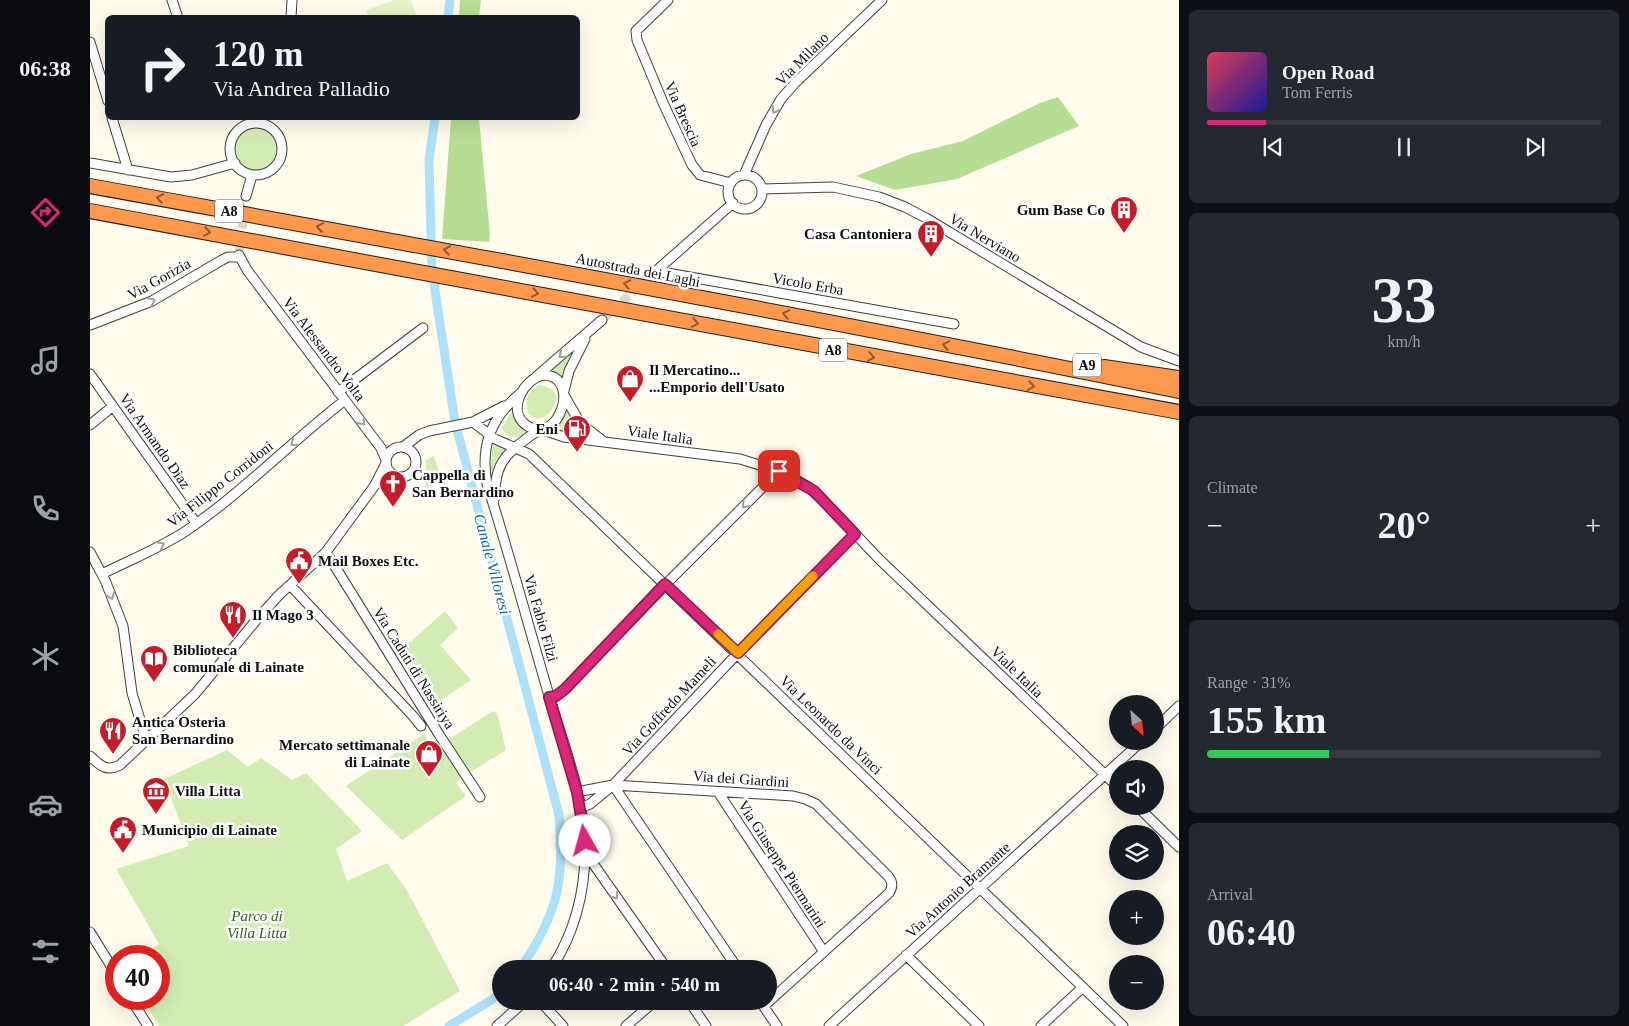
<!DOCTYPE html>
<meta charset="utf-8">
<style>
:root{--surface:#171b24;--page:#242831;--text:#f1f3f6;--muted:#9ea1a6;--line:#363941;--accent:#db2777}
body{margin:0;font-family:"Times New Roman",serif;background:var(--page);color:var(--text);height:100vh;display:flex;flex-direction:column;font-size:19px;white-space:nowrap}
*{box-sizing:border-box;margin:0}
p{font-size:16px;color:var(--muted)}
.icon{flex:none;width:28px;height:28px;fill:none;stroke:currentColor;stroke-width:2;stroke-linecap:round;stroke-linejoin:round}
.map{position:relative;flex:1;overflow:hidden}
.panel{display:flex;flex-direction:column;gap:10px;padding:10px;background:#0d0f14;width:450px}
.panel>*{flex:none}
.top-card{position:absolute;left:15px;top:15px;width:475px;height:105px;border-radius:8px;box-shadow:0 5px 20px #0002;background:#171b24;color:var(--text);overflow:hidden}
.needle{width:32px;rotate:153deg}
.fabs{position:absolute;left:1019px;top:695px;display:grid;gap:10px}
.fabs a{display:grid;place-items:center;width:55px;height:55px;border-radius:50%;background:var(--surface);box-shadow:0 5px 20px #0002;font-size:25px}
.speed{position:absolute;left:15px;top:945px;display:flex;gap:10px;font-size:25px;font-weight:700;text-align:center}
.speed>*{display:grid;place-content:center;width:65px;height:65px;border-radius:50%;background:var(--surface);box-shadow:0 5px 20px #0002;line-height:1}
.speed .limit{border:8px solid #d22;background:#fff;color:#111}
.pin{position:absolute;display:grid;place-items:center;width:42px;height:42px;color:#fff;margin:-21px;border-radius:10px;box-shadow:0 2px 8px #0006}
.me{position:absolute;width:55px;margin:-28px;rotate:353deg;stroke-linejoin:round;filter:drop-shadow(0 0 4px #0008)}
.turn{display:flex;align-items:center;gap:18px;height:105px;padding:0 25px;font-size:22px}
.turn .icon{width:65px;height:65px;stroke-width:2.5}
.turn b{display:block;font-size:35px;line-height:42px}
.big{font-size:38px;font-weight:800;line-height:1.1}
.panel .card{flex:1;display:flex;flex-direction:column;justify-content:center;gap:8px;min-width:0;padding:0 18px;border-radius:8px;background:var(--page)}
.panel .dial{align-items:center;gap:0}
.dial b{font-size:65px;line-height:1}
.song{display:flex;align-items:center;gap:15px}
.cover{width:60px;height:60px;border-radius:8px;background:linear-gradient(135deg,hsl(350 70% 55%),hsl(240 70% 35%))}
.played{height:5px;border-radius:2px;background:linear-gradient(90deg,var(--accent) 15%,var(--line) 15%)}
.keys{display:flex;justify-content:space-around;direction:ltr}
.heat{display:flex;justify-content:space-between;align-items:center;font-size:28px;direction:ltr}
.charge{height:8px;border-radius:4px;background:linear-gradient(90deg,#34c759 31%,var(--line) 0)}
.trip{position:absolute;left:402px;top:960px;width:285px;height:50px;border-radius:25px;background:var(--surface);box-shadow:0 5px 20px #0002;font-weight:800;line-height:50px;text-align:center}
main{display:flex;flex:1;min-height:0}
.tabs{display:flex;flex-direction:column;width:90px;justify-content:space-around;align-items:center;background:#090b0e;color:var(--muted)}
.tabs .icon{width:35px;height:35px}
.tabs .selected{color:var(--accent)}
.tabs b{font-size:22px;color:var(--text)}
.map>svg:first-child{display:block}
.green{fill:#d3ecb4}
.forest{fill:#b6de92}
.pitch{fill:#e5f3c6}
.lines{fill:none;stroke-linecap:round;stroke-linejoin:round}
.canal{stroke:#ade0fa;stroke-width:9}
.minor-tunnel{stroke:#dbd7cb;stroke-width:9;stroke-dasharray:9 4.5;stroke-linecap:butt}
.minor-casing{stroke:#404040;stroke-width:11}
.highway-casing{stroke:#1e1e1e;stroke-width:16}
.minor{stroke:#fff;stroke-width:9}
.highway{stroke:#fe984c;stroke-width:14}
.oneway{stroke:#9e9e9e}
.oneway2{stroke:#925930}
.route-casing{stroke:#8e194d;stroke-width:12}
.route{stroke:#db2777;stroke-width:9}
.slow{stroke:#f59e0b;stroke-width:9}
.labels{text-anchor:middle;stroke-width:5;stroke-linejoin:round;paint-order:stroke}
.shield{fill:#fff;stroke:#565656;stroke-width:1}
.shield-label{font-size:14px;font-weight:bold;fill:#0d0d0d}
.street-label{font-size:15px;fill:#0d0d0d;stroke:#fff}
.poi-label{font-size:15px;font-weight:bold;fill:#0d0d0d;stroke:#fff;text-anchor:start}
.park-label{font-size:15px;font-style:italic;fill:#2c6919;stroke:#fff}
.water-label{font-size:16px;font-style:italic;fill:#0e69a7;stroke:#fff}
</style>
<main>
<nav class="tabs">
<b>06:38</b>
<svg class="icon selected" aria-label="directions" viewBox="0 0 24 24"><path d="M12 3l9 9-9 9-9-9zM9 14v-3h6M13 9l2 2-2 2"/></svg>
<svg class="icon" aria-label="music" viewBox="0 0 24 24"><path d="M9 18V5l10-2v13"/><circle cx="6" cy="18" r="3"/><circle cx="16" cy="16" r="3"/></svg>
<svg class="icon" aria-label="phone" viewBox="0 0 24 24"><path d="M5 4h4l2 5-3 2q2 4 5 5l2-3 5 2v4C11 20 4 13 5 4z"/></svg>
<svg class="icon" aria-label="climate" viewBox="0 0 24 24"><path d="M12 3v18M4 7l16 10M4 17L20 7"/></svg>
<svg class="icon" aria-label="car" viewBox="0 0 24 24"><path d="M5 17H2v-5l4-1 3-4h7l3 4 3 1v5h-3M9 17h6M6 11h13"/><circle cx="7" cy="17" r="2"/><circle cx="17" cy="17" r="2"/></svg>
<svg class="icon" aria-label="filters" viewBox="0 0 24 24"><path d="M4 7h16M4 17h16"/><circle cx="9" cy="7" r="2"/><circle cx="15" cy="17" r="2"/></svg>
</nav>
<div class="map">
<svg width="1089" height="1026" viewBox="0 0 1089 1026">
<rect width="100%" height="100%" fill="#fffbed"/>
<path class="green" d="M144 150a22 22 0 1 1 44 0a22 22 0 1 1-44 0Z
M482,352L473,380L459,372Z
M449,385C458,386 464,389 467,398C464,408 459,418 447,419L439,414C434,402 437,390 449,385Z
M423,409L430,425L439,432C429,439 417,440 412,428Z
M477,411L483,422L495,436L461,431L471,420Z
M404,443L418,450L407,460L400,479L402,449Z
M344,456L352,481L335,488L336,460Z
M355,611L368,628L350,645L381,680L340,707L307,654Z
M403,711L407,713L416,750L379,773L358,740Z
M334,734L344,749L350,745L372,778L366,783L376,796L312,840L256,786Z
M137,750L158,767L171,758L202,780L216,773L272,831L246,849L257,881L297,863L318,892L370,991L313,1026H69L53,999H69V975L72,973L69,969V956H61L58,952L69,944L26,869L99,846L74,779Z"/>
<path class="forest" d="M370,0H391L389,17H369Z
M968,97L989,126L867,179L805,190L766,176L821,154L873,141L950,103Z
M361,118H389L400,235L399,242L352,239Z"/>
<path class="pitch" d="M305,0H321L327,16L279,17L276,10Z"/>
<g class="lines">
<path class="canal" d="M358,18L360,0
M345,118L339,160L342,271L365,422L469,815C475,880 468,914 430,969
M359,1026L403,999L411,991"/>
<path class="minor-tunnel" d="M149,255L156,196
M512,320L566,271"/>
<defs>
<path id="minor" d="M82,0L88,18
M578,0L546,31L547,40L574,105L602,165L610,175L641,183
M201,18L202,0
M0,42L18,101
M22,118L38,170
M140 149a26 26 0 1 1 52 0a26 26 0 1 1-52 0Z
M0,163L81,177L102,175L145,163
M654,175L676,125L691,99L705,83L792,0
M638 192a17 17 0 1 1 34 0a17 17 0 1 1-34 0Z
M672,189L743,187L789,197L815,207L836,218L1051,347L1089,361
M156,196L162,175
M149,255L157,270L291,448L296,460
M566,271L864,324
M566,271L643,203
M0,325L62,301L132,260L138,257H149
M0,374L106,523
M454,375C492,376 469,448 436,425C416,410 434,378 454,375Z
M447,376L512,320
M474,391L479,371L495,339
M248,392L333,328
M432,392C401,417 390,445 397,484C420,556 439,628 460,699C474,746 493,794 495,843C496,887 486,931 461,969
M474,395L490,423L513,441
M383,422L405,439L439,454L1033,1026
M0,425L23,406
M450,429L474,437L650,459L689,471L717,486L733,500L789,559L1028,787
M296 462a15 15 0 1 1 30 0a15 15 0 1 1-30 0Z
M313,447L329,435L339,431L383,422L414,406
M404,500C405,491 405,481 408,472C413,453 435,440 450,429
M0,552L15,580L33,626L42,693L54,733L59,738
M236,552L350,736L390,797
M12,574C40,560 70,548 96,531C153,492 201,442 255,400
M200,585L323,716L331,726
M459,697L466,696L475,689L579,581L689,471
M1065,729L1089,706
M0,756C10,766 17,772 30,765L105,694L168,618L189,595L236,552L285,485L296,463
M523,785L648,969
M487,792L523,785L703,796L715,799L726,804L798,876C803,882 803,887 799,893L674,1006
M628,792L734,952
M1047,806L1089,847
M490,808L500,804L523,785L666,634L765,534
M495,859L502,862L577,969
M0,932L26,974
M816,955L889,1026
M41,999L58,1026
M450,1001L473,1026
M599,1001L616,1026
M670,1001L687,1026
M407,1026L435,1001
M536,1026L565,1001
M739,1026L1052,741
M951,1026L993,987"/>
<path id="highway" d="M0,186C363,252 727,317 1089,391
M0,211C363,278 726,347 1089,412
M1014,367L1089,378"/>
</defs>
<use href="#minor" class="minor-casing"/>
<use href="#highway" class="highway-casing"/>
<use href="#minor" class="minor"/>
<use href="#highway" class="highway"/>
</g>
<defs><path id="oneway-chevron" d="M-2-3.5L2.5 0L-2 3.5" fill="none" stroke-width="1.6" stroke-linecap="round" stroke-linejoin="round" transform="scale(1.25)"/></defs>
<g class="oneway">
<use href="#oneway-chevron" transform="translate(685 110) rotate(120)"/>
<use href="#oneway-chevron" transform="translate(62 301) rotate(-26)"/>
<use href="#oneway-chevron" transform="translate(472 355) rotate(140)"/>
<use href="#oneway-chevron" transform="translate(272 422) rotate(52)"/>
<use href="#oneway-chevron" transform="translate(204 443) rotate(140)"/>
<use href="#oneway-chevron" transform="translate(655 505) rotate(135)"/>
<use href="#oneway-chevron" transform="translate(71 545) rotate(-27)"/>
<use href="#oneway-chevron" transform="translate(21 596) rotate(68)"/>
<use href="#oneway-chevron" transform="translate(525 896) rotate(55)"/>
</g>
<g class="oneway2">
<use href="#oneway-chevron" transform="translate(70 198) rotate(-170)"/>
<use href="#oneway-chevron" transform="translate(230 227) rotate(-170)"/>
<use href="#oneway-chevron" transform="translate(117 232) rotate(10)"/>
<use href="#oneway-chevron" transform="translate(357 250) rotate(-170)"/>
<use href="#oneway-chevron" transform="translate(537 284) rotate(-169)"/>
<use href="#oneway-chevron" transform="translate(445 293) rotate(11)"/>
<use href="#oneway-chevron" transform="translate(696 314) rotate(-169)"/>
<use href="#oneway-chevron" transform="translate(605 323) rotate(11)"/>
<use href="#oneway-chevron" transform="translate(856 345) rotate(-169)"/>
<use href="#oneway-chevron" transform="translate(781 357) rotate(10)"/>
<use href="#oneway-chevron" transform="translate(941 386) rotate(10)"/>
</g>
<g class="lines">
<defs>
<path id="route" d="M495,841L487,792L459,697L466,696L475,689L575,584L648,653L765,534L724,491L689,471"/>
</defs>
<use href="#route" class="route-casing"/>
<use href="#route" class="route"/>
<path class="slow" d="M628,634L648,653L723,576"/>
</g>
<defs>
<symbol id="building-pin" viewBox="-11 -11 22 30"><path d="M0 17L-7.5 6A9.5 9.5 0 1 1 7.5 6Z" fill="#c61c29" stroke="#fff"/><path d="M-4-6H4V6H1V3H-1V6H-4ZM-2.5-4.3h1.7v1.8h-1.7ZM.8-4.3h1.7v1.8H.8ZM-2.5-1h1.7V.8h-1.7ZM.8-1h1.7V.8H.8Z" fill="#fff"/></symbol>
<symbol id="shop-pin" viewBox="-11 -11 22 30"><path d="M0 17L-7.5 6A9.5 9.5 0 1 1 7.5 6Z" fill="#c61c29" stroke="#fff"/><path d="M-5-2.5h2.3a2.7 3.5 0 0 1 5.4 0H5L5.5 6h-11ZM-1.5-2.5h3a1.5 2.3 0 0 0-3 0Z" fill="#fff"/></symbol>
<symbol id="fuel-pin" viewBox="-11 -11 22 30"><path d="M0 17L-7.5 6A9.5 9.5 0 1 1 7.5 6Z" fill="#c61c29" stroke="#fff"/><path d="M-5.5-6h7V0h2V4h1.3V-2.5L3-4.5l.8-.8L6-3V5H2.5V1h-1V6h-7ZM-4.2-4.7v3.2H.2V-4.7Z" fill="#fff"/></symbol>
<symbol id="church-pin" viewBox="-11 -11 22 30"><path d="M0 17L-7.5 6A9.5 9.5 0 1 1 7.5 6Z" fill="#c61c29" stroke="#fff"/><path d="M-1.2-6h2.4v3.5h3.3v2.4h-3.3V6h-2.4V-.1h-3.3v-2.4h3.3Z" fill="#fff"/></symbol>
<symbol id="civic-pin" viewBox="-11 -11 22 30"><path d="M0 17L-7.5 6A9.5 9.5 0 1 1 7.5 6Z" fill="#c61c29" stroke="#fff"/><path d="M-.6-6.5H3V-4.5H.6V-3L4-1V1h2V6H-6V1h2V-1L-.6-3ZM-1.2 2.5V6h2.4V2.5Z" fill="#fff"/></symbol>
<symbol id="restaurant-pin" viewBox="-11 -11 22 30"><path d="M0 17L-7.5 6A9.5 9.5 0 1 1 7.5 6Z" fill="#c61c29" stroke="#fff"/><path d="M-5-6h1v4h1v-4h1v4h1v-4h1v5L-1.5 .5V6h-2V.5L-5-1ZM5-6V6H3V1.5H1.5Q1.5-4 5-6Z" fill="#fff"/></symbol>
<symbol id="library-pin" viewBox="-11 -11 22 30"><path d="M0 17L-7.5 6A9.5 9.5 0 1 1 7.5 6Z" fill="#c61c29" stroke="#fff"/><path d="M-6-4Q-3-5.5-.7-3.5V5Q-3 3-6 4ZM6-4Q3-5.5 .7-3.5V5Q3 3 6 4Z" fill="#fff"/></symbol>
<symbol id="museum-pin" viewBox="-11 -11 22 30"><path d="M0 17L-7.5 6A9.5 9.5 0 1 1 7.5 6Z" fill="#c61c29" stroke="#fff"/><path d="M0-6L6-3V-2H-6V-3ZM-5-1h2V3h-2ZM-1-1h2V3h-2ZM3-1h2V3H3ZM-6 4H6V6H-6Z" fill="#fff"/></symbol>
</defs>
<g fill-rule="evenodd">
<use href="#building-pin" x="1018" y="194" width="32" height="43"/>
<use href="#building-pin" x="825" y="218" width="32" height="43"/>
<use href="#shop-pin" x="524" y="363" width="32" height="43"/>
<use href="#fuel-pin" x="471" y="413" width="32" height="43"/>
<use href="#church-pin" x="287" y="468" width="32" height="43"/>
<use href="#civic-pin" x="193" y="545" width="32" height="43"/>
<use href="#restaurant-pin" x="127" y="599" width="32" height="43"/>
<use href="#library-pin" x="48" y="643" width="32" height="43"/>
<use href="#restaurant-pin" x="7" y="715" width="32" height="43"/>
<use href="#shop-pin" x="323" y="738" width="32" height="43"/>
<use href="#museum-pin" x="50" y="775" width="32" height="43"/>
<use href="#civic-pin" x="17" y="814" width="32" height="43"/>
</g>
<g class="labels">
<g class="shield">
<rect x="125" y="199.5" width="28" height="23" rx="4"/>
<rect x="729" y="338.5" width="28" height="23" rx="4"/>
<rect x="983" y="353.5" width="28" height="23" rx="4"/>
</g>
<g class="shield-label">
<text x="139" y="216">A8</text>
<text x="743" y="355">A8</text>
<text x="997" y="370">A9</text>
</g>
<g class="street-label">
<text transform="translate(712 59) rotate(-45)" y="5">Via Milano</text>
<text transform="translate(593 114) rotate(66)" y="5">Via Brescia</text>
<text transform="translate(895 238) rotate(31)" y="5">Via Nerviano</text>
<text transform="translate(548 270) rotate(11)" y="5">Autostrada dei Laghi</text>
<text transform="translate(69 279) rotate(-29)" y="5">Via Gorizia</text>
<text transform="translate(718 284) rotate(10)" y="5">Vicolo Erba</text>
<text transform="translate(234 349) rotate(53)" y="5">Via Alessandro Volta</text>
<text transform="translate(570 435) rotate(8)" y="5">Viale Italia</text>
<text transform="translate(65 441) rotate(55)" y="5">Via Armando Diaz</text>
<text transform="translate(130 484) rotate(-38)" y="5">Via Filippo Corridoni</text>
<text transform="translate(451 618) rotate(74)" y="5">Via Fabio Filzi</text>
<text transform="translate(324 668) rotate(58)" y="5">Via Caduti di Nassiriya</text>
<text transform="translate(927 672) rotate(44)" y="5">Viale Italia</text>
<text transform="translate(579 706) rotate(-47)" y="5">Via Goffredo Mameli</text>
<text transform="translate(741 725) rotate(44)" y="5">Via Leonardo da Vinci</text>
<text transform="translate(651 779) rotate(4)" y="5">Via dei Giardini</text>
<text transform="translate(692 864) rotate(57)" y="5">Via Giuseppe Piermarini</text>
<text transform="translate(868 890) rotate(-42)" y="5">Via Antonio Bramante</text>
</g>
<g class="poi-label">
<text x="1015" y="215" text-anchor="end">Gum Base Co</text>
<text x="822" y="239" text-anchor="end">Casa Cantoniera</text>
<text x="559" y="375">Il Mercatino...<tspan x="559" dy="17">...Emporio dell'Usato</tspan></text>
<text x="468" y="434" text-anchor="end">Eni</text>
<text x="322" y="480">Cappella di<tspan x="322" dy="17">San Bernardino</tspan></text>
<text x="228" y="566">Mail Boxes Etc.</text>
<text x="162" y="620">Il Mago 3</text>
<text x="83" y="655">Biblioteca<tspan x="83" dy="17">comunale di Lainate</tspan></text>
<text x="42" y="727">Antica Osteria<tspan x="42" dy="17">San Bernardino</tspan></text>
<text x="320" y="750" text-anchor="end">Mercato settimanale<tspan x="320" dy="17">di Lainate</tspan></text>
<text x="85" y="796">Villa Litta</text>
<text x="52" y="835">Municipio di Lainate</text>
</g>
<g class="park-label">
<text x="167" y="921">Parco di<tspan x="167" dy="17">Villa Litta</tspan></text>
</g>
<g class="water-label">
<text transform="translate(403 564) rotate(75)" y="6">Canale Villoresi</text>
</g>
</g>
</svg>
<div class="fabs">
<a><svg class="needle" viewBox="-14 -14 28 28"><path d="M0-13l5 13h-10z" fill="#e53935"/><path d="M0 13l5-13h-10z" fill="#9ea1a6"/></svg></a>
<a><svg class="icon" aria-label="sound" viewBox="0 0 24 24"><path d="M4 9h4l5-4v14l-5-4H4zM17 9q2 3 0 6"/></svg></a>
<a><svg class="icon" aria-label="layers" viewBox="0 0 24 24"><path d="M12 4l9 5-9 5-9-5zM3 14l9 5 9-5"/></svg></a>
<a>+</a>
<a>−</a>
</div>
<div class="speed"><div class="limit">40</div></div>
<div class="pin" style="left:689px;top:471px;background:#d93025"><svg class="icon" aria-label="arrive" viewBox="0 0 24 24"><path d="M6 21V4h12l-3 4 3 4H6"/></svg></div>
<svg class="me" style="left:495px;top:841px" viewBox="-20 -20 40 40"><circle r="19" fill="#fff"/><path d="M0-13L10 11 0 6-10 11z" fill="#db2777"/></svg>
<div class="trip">06:40 · 2 min · 540 m</div>
<div class="top-card">
<div class="turn"><svg class="icon" aria-label="right" viewBox="0 0 24 24"><path d="M7 20v-9h11M14 6l5 5-5 5"/></svg><div><b>120 m</b>Via Andrea Palladio</div></div>
</div>
</div>
<section class="panel">
<div class="card">
<div class="song"><i class="cover"></i><div><b>Open Road</b><p>Tom Ferris</p></div></div>
<div class="played"></div>
<div class="keys"><svg class="icon" aria-label="previous" viewBox="0 0 24 24"><path d="M18 5L8 12l10 7zM5 5v14"/></svg><svg class="icon" aria-label="pause" viewBox="0 0 24 24"><path d="M8 5v14M16 5v14"/></svg><svg class="icon" aria-label="next" viewBox="0 0 24 24"><path d="M6 5l10 7-10 7zM19 5v14"/></svg></div>
</div>
<div class="card dial"><b>33</b><p>km/h</p></div>
<div class="card"><p>Climate</p>
<div class="heat"><a>−</a><b class="big">20°</b><a>+</a></div>
</div>
<div class="card"><p>Range · 31%</p><b class="big">155 km</b><div class="charge"></div></div>
<div class="card"><p>Arrival</p><b class="big">06:40</b></div>
</section>
</main>
